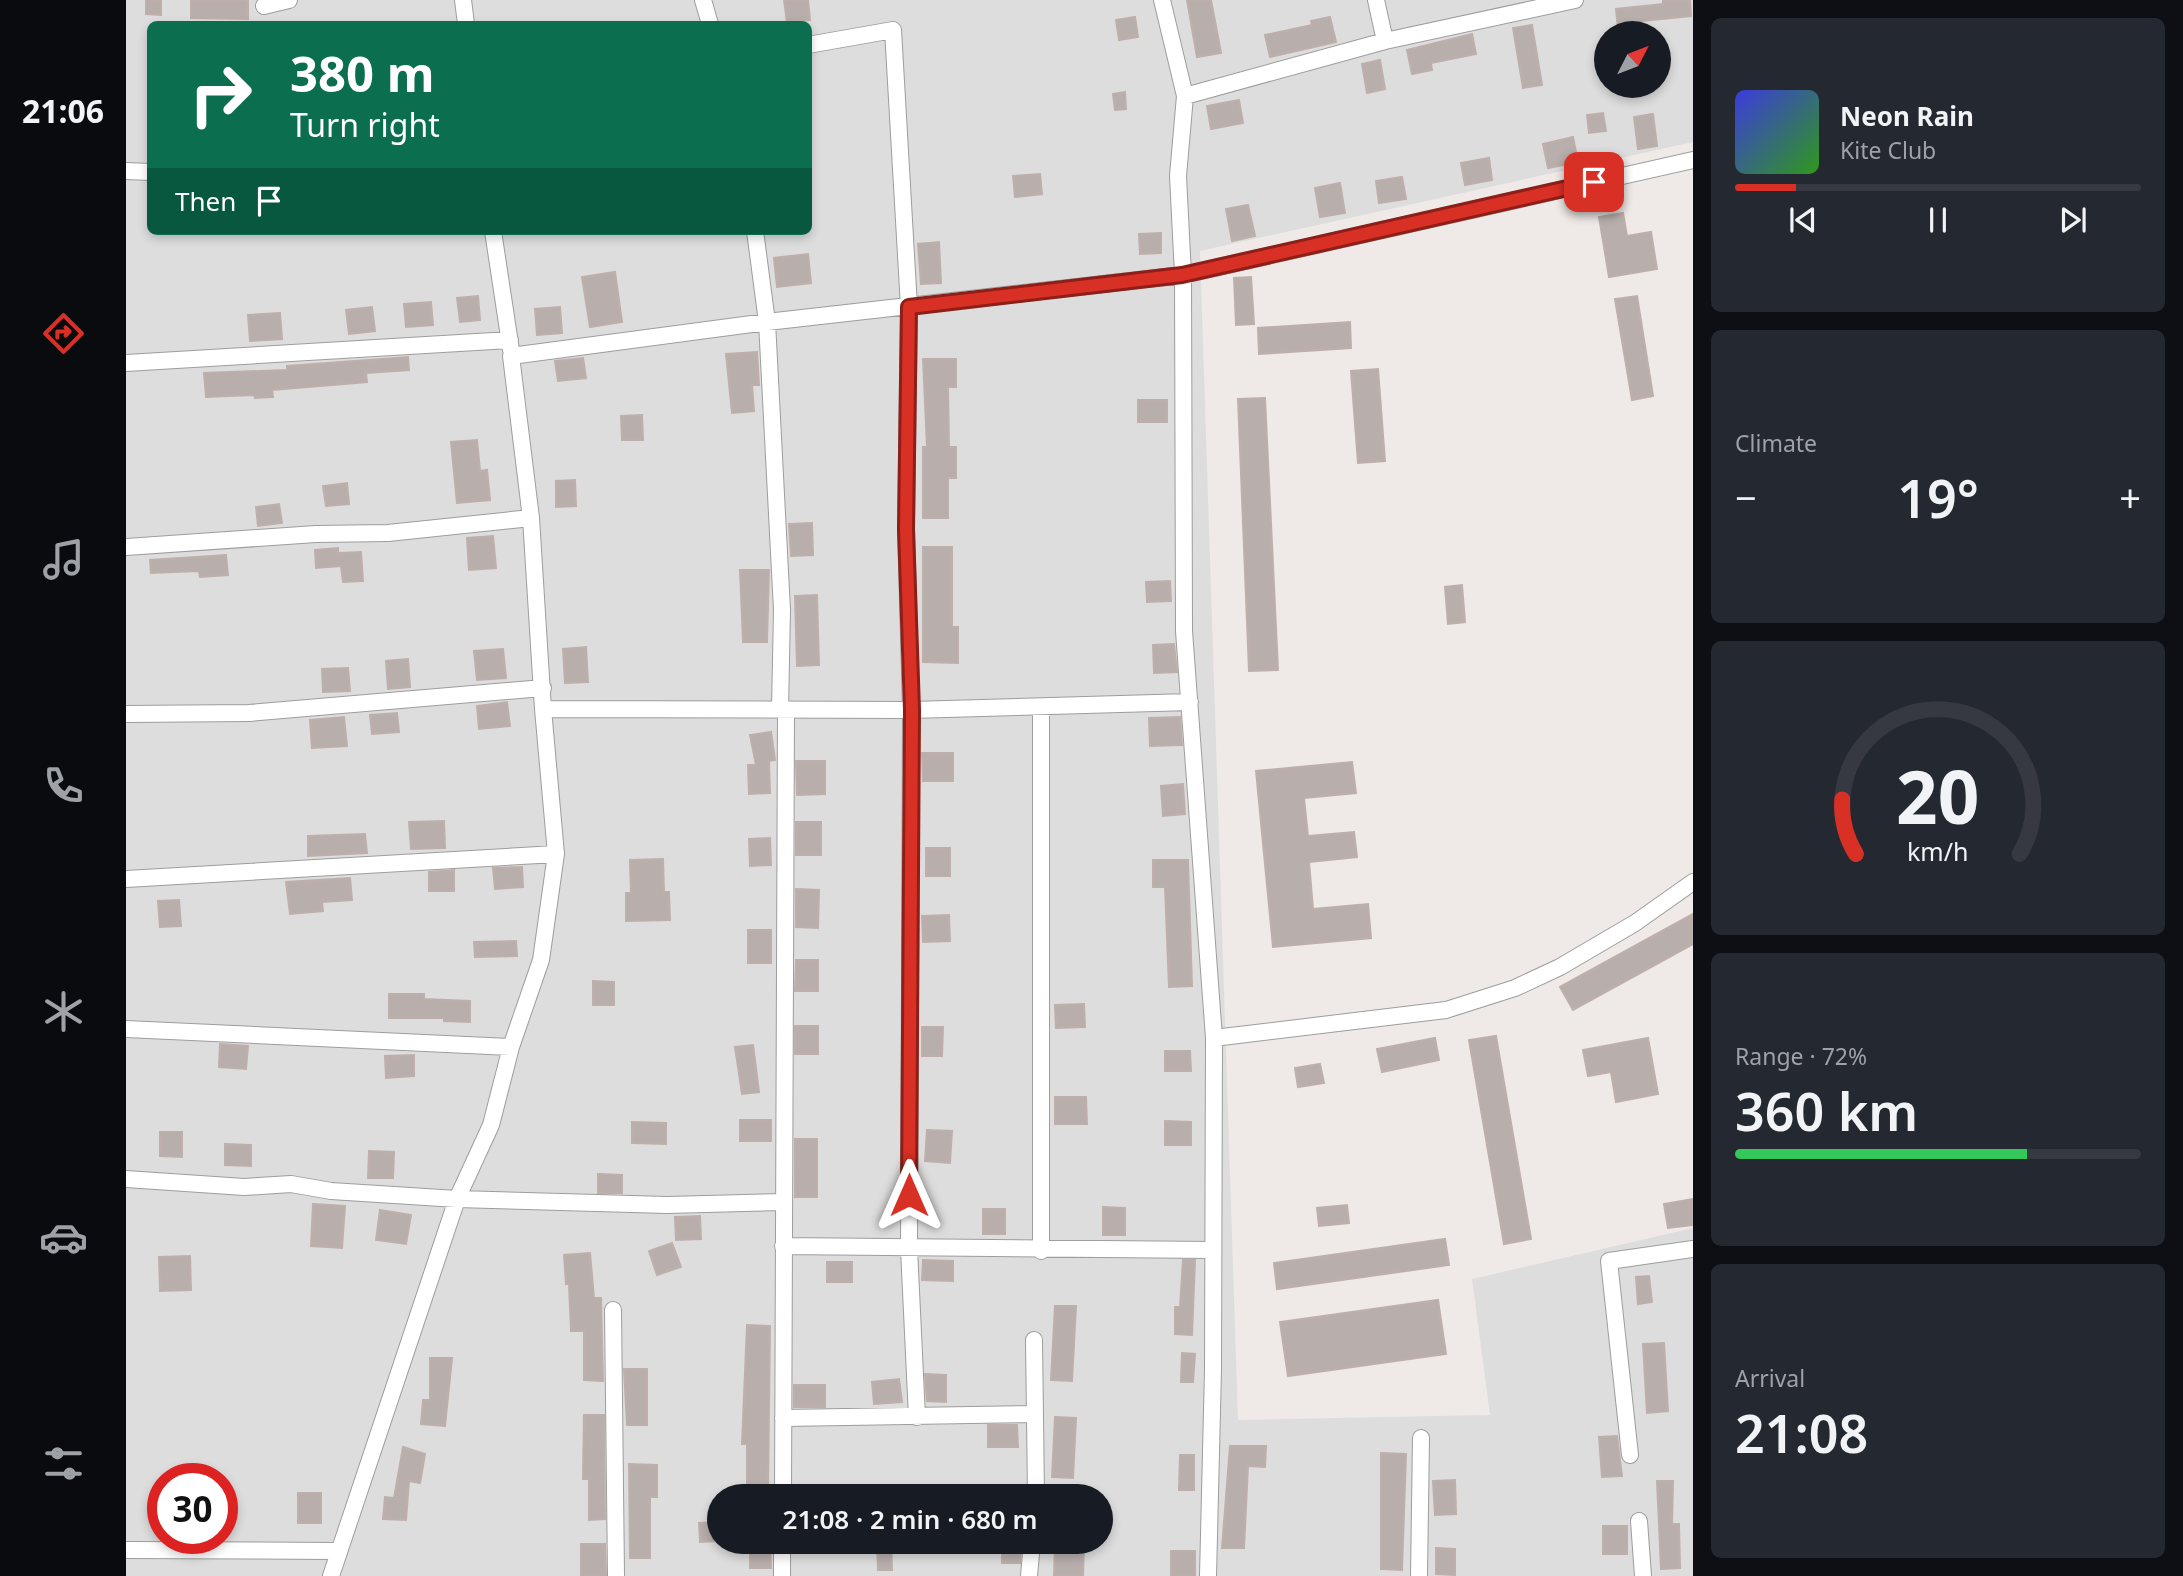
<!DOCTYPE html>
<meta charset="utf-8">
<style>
:root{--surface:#171b24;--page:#242831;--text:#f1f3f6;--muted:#9ea1a6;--line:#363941;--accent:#d93025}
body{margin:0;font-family:"Noto Sans",sans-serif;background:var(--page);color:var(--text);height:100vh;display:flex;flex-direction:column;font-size:26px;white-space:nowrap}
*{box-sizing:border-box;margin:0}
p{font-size:23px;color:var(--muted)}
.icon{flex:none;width:38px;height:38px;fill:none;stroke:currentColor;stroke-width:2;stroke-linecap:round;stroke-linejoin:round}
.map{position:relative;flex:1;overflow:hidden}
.details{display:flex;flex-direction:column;gap:18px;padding:18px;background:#0d0f14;width:490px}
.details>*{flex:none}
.banner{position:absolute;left:21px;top:21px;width:665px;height:214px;border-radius:10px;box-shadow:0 4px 10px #0003;background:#0b6e4f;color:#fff;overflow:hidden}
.needle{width:46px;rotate:48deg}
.buttons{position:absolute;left:1468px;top:21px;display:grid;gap:14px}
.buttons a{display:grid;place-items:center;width:77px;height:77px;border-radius:50%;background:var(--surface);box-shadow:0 4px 10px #0003;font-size:35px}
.speed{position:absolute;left:21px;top:1463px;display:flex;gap:14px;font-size:35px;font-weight:700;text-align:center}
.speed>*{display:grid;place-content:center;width:91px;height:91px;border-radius:50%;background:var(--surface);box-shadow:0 4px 10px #0003;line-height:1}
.speed .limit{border:10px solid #d22;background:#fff;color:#111}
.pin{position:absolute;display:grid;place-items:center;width:60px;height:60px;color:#fff;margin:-30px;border-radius:14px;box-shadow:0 4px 10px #0006}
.me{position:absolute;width:77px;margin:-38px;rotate:0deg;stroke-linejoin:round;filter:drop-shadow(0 0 5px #0008)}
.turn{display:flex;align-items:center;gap:24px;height:147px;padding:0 28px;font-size:32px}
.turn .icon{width:91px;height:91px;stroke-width:2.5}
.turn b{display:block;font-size:49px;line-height:60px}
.then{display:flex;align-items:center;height:66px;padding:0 28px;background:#0003;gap:14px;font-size:26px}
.big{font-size:52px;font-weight:600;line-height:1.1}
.details .widget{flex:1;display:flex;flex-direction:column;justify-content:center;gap:10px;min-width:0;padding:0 24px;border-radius:10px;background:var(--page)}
.details .dial{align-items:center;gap:0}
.dial svg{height:182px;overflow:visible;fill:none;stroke:var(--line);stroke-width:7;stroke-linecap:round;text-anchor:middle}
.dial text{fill:var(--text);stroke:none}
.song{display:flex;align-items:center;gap:21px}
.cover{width:84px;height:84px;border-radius:10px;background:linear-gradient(135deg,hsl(240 70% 55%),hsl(110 70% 35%))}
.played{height:7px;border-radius:4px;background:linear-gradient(90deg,var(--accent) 15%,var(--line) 15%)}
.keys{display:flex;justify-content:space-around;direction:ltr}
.heat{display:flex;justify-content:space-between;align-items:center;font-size:38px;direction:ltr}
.charge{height:10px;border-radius:5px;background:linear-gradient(90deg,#34c759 72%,var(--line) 0)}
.trip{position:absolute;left:581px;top:1484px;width:406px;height:70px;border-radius:35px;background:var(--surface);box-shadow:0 4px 10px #0003;font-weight:600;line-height:70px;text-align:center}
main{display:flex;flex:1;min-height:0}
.dock{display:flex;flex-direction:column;width:126px;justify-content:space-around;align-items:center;background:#090b0e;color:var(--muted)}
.dock .icon{width:49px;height:49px}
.dock .current{color:var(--accent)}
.dock b{font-size:32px;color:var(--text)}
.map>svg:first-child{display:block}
.residential{fill:#dedddd;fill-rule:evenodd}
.building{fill:#b8afad;stroke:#bfafab;stroke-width:2}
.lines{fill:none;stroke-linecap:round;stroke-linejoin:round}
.minor-casing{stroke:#9d9d9d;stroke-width:18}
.minor{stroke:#fff;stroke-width:16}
.route-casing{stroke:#8d1f18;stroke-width:18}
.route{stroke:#d93025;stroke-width:12}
</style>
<main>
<nav class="dock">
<b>21:06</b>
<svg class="icon current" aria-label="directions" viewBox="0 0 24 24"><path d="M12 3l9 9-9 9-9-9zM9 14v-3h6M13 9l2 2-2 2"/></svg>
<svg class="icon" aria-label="music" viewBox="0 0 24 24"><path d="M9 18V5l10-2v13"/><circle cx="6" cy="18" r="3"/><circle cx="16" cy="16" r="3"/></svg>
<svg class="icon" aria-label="phone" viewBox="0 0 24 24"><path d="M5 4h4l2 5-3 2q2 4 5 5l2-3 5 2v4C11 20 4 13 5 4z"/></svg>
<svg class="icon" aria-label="climate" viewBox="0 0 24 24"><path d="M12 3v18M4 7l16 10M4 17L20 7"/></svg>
<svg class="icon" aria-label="car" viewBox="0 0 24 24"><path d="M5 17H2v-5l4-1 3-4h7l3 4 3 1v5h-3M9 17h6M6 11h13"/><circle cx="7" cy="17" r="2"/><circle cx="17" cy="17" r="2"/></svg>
<svg class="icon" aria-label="filters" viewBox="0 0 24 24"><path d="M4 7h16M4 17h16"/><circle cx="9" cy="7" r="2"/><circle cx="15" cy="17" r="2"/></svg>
</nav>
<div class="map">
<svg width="1567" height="1576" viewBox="0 0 1567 1576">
<rect width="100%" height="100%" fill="#efeae7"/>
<path class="residential" d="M0,0H1567V142L1074,251L1112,1420L1364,1415L1346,1279L1567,1228V1576H0ZM24,24H682V231H24ZM1480,33H1533V86H1480ZM37,1479H96V1538H37ZM593,1496H975V1542H593Z"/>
<path class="building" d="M20,0H35V15L20,14Z
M65,0H122V19L65,18Z
M658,0H682L684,20L661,23Z
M1061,0H1085L1095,53L1071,57Z
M1537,0H1564L1565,16L1516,21L1517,26L1492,29L1490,9L1537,4Z
M1009,17L1012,37L993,40L990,20Z
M1204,17L1210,42L1144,57L1139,35L1186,25L1185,21Z
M1406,25L1416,85L1397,88L1387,28Z
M1346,34L1350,54L1305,63L1306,70L1286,74L1281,50Z
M1254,60L1259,89L1241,93L1236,64Z
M999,92L1000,109L989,110L987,94Z
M1113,100L1117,123L1085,129L1081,106Z
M1477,113L1480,131L1463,133L1461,115Z
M1527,114L1531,146L1512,149L1508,117Z
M1447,137L1452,162L1422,168L1417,144Z
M1363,158L1366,180L1339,185L1335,163Z
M914,174L916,194L889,197L887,176Z
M1276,177L1280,199L1253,203L1250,181Z
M1214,183L1219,213L1194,217L1189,188Z
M1122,205L1129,236L1106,241L1100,209Z
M1497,213L1501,236L1525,232L1531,269L1483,277L1473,217Z
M1035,233V253L1014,254L1013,234Z
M813,242L815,283L795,284L792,244Z
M682,254L685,283L651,287L648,258Z
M489,272L496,322L464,327L456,277Z
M1125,277L1128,324L1110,325L1108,278Z
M352,296L354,320L334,322L331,298Z
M1511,296L1527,396L1506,400L1489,299Z
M305,302L307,325L280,327L278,304Z
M246,307L249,331L223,334L220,310Z
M434,307L436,333L411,335L409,309Z
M154,313L156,339L124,341L122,315Z
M1224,322L1225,348L1133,354L1132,328Z
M631,352L633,385H626L628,411L606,413L600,354Z
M282,357L283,370L240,373L241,382L146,390L147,397L129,398L128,395L80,397L78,373L161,370V366Z
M457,358L460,378L432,381L429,361Z
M797,359H830V387H822L823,447H830V478H822V518H797V447H801Z
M1252,369L1259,461L1232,463L1225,371Z
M1139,398L1152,670L1123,671L1112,399Z
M1012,400H1041V422H1012Z
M516,415L517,440H496L495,416Z
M351,440L354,471L361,470L364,500L331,503L325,442Z
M449,480L450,506L430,507V481Z
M221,483L223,504L200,506L197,486Z
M153,504L156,523L132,526L130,507Z
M686,523L687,555L665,556L663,524Z
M367,536L370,568L343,570L341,538Z
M797,547H826V627H832V663L797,662Z
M212,548V553L235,552L237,581L217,582L215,566L190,568L189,550Z
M100,555L102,575L74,577L73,571L25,573L24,560Z
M614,570H643L641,642H617Z
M1044,581L1045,601L1021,602L1020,582Z
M1336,585L1339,622L1322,624L1319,587Z
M691,595L693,665L671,666L669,596Z
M1048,644L1051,672L1028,673L1027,645Z
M460,647L462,682L439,683L437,649Z
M377,649L380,678L351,680L348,651Z
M282,659L284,687L262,689L260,661Z
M222,668L224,691L197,692L196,669Z
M381,702L384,726L353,729L351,706Z
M271,713L273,732L246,734L244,715Z
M218,717L221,746L186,748L184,720Z
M1054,717L1056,745L1024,746L1023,718Z
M645,732L649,760L643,761L644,793L623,794L622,765H630L624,735Z
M796,753H827V781H797Z
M670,761H699V794L671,795Z
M1226,762L1230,793L1178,798L1182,836L1228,832L1231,857L1183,862L1187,909L1242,904L1245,938L1147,947L1130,771Z
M1057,784L1059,814L1037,816L1035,786Z
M318,821L319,848L285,849L283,822Z
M670,822H695V855H670Z
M239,834L241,853L182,856V836Z
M644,838L645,865L624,866L623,839Z
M800,848H824V876H800Z
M537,859L538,892H543L544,920L500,921V893H505L504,860Z
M1027,860H1062L1066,986L1043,987L1039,887H1027Z
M396,867L397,887L369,889L367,868Z
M328,870V891H303V872Z
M224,878L226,900L196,902L197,911L164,914L160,882Z
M670,889L693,890L692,928L670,927Z
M53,900L55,926L34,927L32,901Z
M1567,914V944L1447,1010L1434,987Z
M823,915L824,941L797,942L796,916Z
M622,930H645V963H622Z
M390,941L391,956L349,957L348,942Z
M670,960H692V991H669Z
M467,981L488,982V1005H467Z
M263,994H298V999L344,1001V1022L318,1021V1018H263Z
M958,1004L959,1027L930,1028L929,1005Z
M669,1026H692V1054H669Z
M796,1027H817L816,1056H796Z
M1370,1036L1405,1239L1378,1244L1343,1040Z
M1309,1038L1313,1060L1256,1072L1251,1049Z
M1522,1038L1532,1094L1490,1102L1485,1072L1462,1076L1457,1050Z
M94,1044L122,1046L120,1069L93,1067Z
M627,1045L633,1092L616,1094L609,1047Z
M1039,1051H1064L1065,1071H1039Z
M288,1055V1076L260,1078L259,1056Z
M1194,1064L1198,1083L1172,1087L1169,1068Z
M929,1097H960L961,1124H929Z
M614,1120H645V1141H614Z
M1039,1121L1065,1122V1145H1039Z
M506,1122L540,1123V1144L506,1143Z
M801,1130L826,1131L824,1163L799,1161Z
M34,1132H56V1157L34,1156Z
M669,1139H691V1197H669Z
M99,1144L125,1145V1166L99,1165Z
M243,1151L268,1152L267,1178H242Z
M472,1174L496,1175V1193H472Z
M1567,1199V1225L1542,1228L1538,1204Z
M187,1204L219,1206L216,1248L185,1246Z
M1221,1205L1223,1223L1193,1226L1191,1208Z
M977,1207L999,1208V1235H977Z
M857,1209H879V1234H857Z
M254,1210L285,1215L280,1244L250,1240Z
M574,1216L575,1239L550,1240L549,1217Z
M1319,1239L1323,1265L1151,1289L1148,1263Z
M546,1243L555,1267L531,1275L523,1251Z
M464,1253L468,1298H475L477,1381L458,1380V1331H445L443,1284H440L438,1255Z
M64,1256L65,1290L34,1291L33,1257Z
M797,1260L827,1261V1281L796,1280Z
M1057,1260H1069L1066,1335L1049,1334V1307H1054Z
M701,1262H726V1282H701Z
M1523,1276L1526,1302L1512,1304L1510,1277Z
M1312,1300L1320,1354L1162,1376L1154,1322Z
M929,1306H950L946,1381L925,1380Z
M621,1325L644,1326L642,1491H621V1444H616Z
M1538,1343L1542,1411L1521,1413L1517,1344Z
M1056,1353L1069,1354L1067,1382H1055Z
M304,1358H326L319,1426L295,1424L297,1400H304Z
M498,1369H521V1425H501Z
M799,1374L820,1375V1402L801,1401Z
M773,1379L776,1402L748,1404L746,1382Z
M668,1385H699V1407H668Z
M458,1415H478L479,1519L463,1520V1479H457Z
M929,1417L950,1418L947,1478L926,1477Z
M862,1425H891L892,1447H862Z
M1491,1436L1496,1476L1476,1477L1473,1437Z
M1104,1446H1140L1139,1467L1122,1466L1118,1548H1096Z
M277,1447L299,1454L294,1483L283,1481L280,1520L257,1519L259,1497L268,1498Z
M1255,1453L1280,1454L1276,1570L1255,1569Z
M1054,1455H1068V1490H1053Z
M503,1464L531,1465V1497H524V1558H504Z
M1329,1480L1330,1514L1309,1515L1307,1481Z
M1531,1481H1547L1546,1524H1553L1554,1568L1535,1569Z
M172,1493H195V1523H172Z
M593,1522V1541L574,1542L573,1523Z
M1477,1526H1501V1554H1477Z
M624,1542H644L645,1568H624Z
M751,1542H765L766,1570H752Z
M876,1542H895L894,1563H876Z
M929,1542H958L957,1576H928Z
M455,1544H479L480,1576H455Z
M1310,1548L1329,1549V1575L1310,1574Z
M1045,1551H1069V1576H1045Z"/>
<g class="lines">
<defs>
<path id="minor" d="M337,0L340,24
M577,0L584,24
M1036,0L1059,96L1052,176L1057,275L1058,631L1088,1038L1087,1370L1082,1576
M1250,0L1259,41
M138,6L163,0
M682,45L767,30L783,307L780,529L785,710L783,1249L791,1417
M1059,96L1259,41L1449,0
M0,171L24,172
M367,231L385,350
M629,231L641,322L656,610L654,709
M0,363L384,340
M0,547L190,534L262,533L405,518
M1064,702L785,710L417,709L405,518L385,356L641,322L1057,275L1567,160
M915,707V1251
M0,714L123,713L417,688
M0,879L430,854
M0,1029L385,1047
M1088,1038L1320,1010L1389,988L1434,967L1509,923L1567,882
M0,1179L118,1187L165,1184L205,1191L331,1199L541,1205L657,1202
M657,1246L1087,1250
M487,1310L490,1576
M908,1340L910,1496
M657,1418L908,1414
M1504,1455L1483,1261L1567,1249
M657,1496L660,709
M1513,1521L1517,1576
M0,1550L212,1551
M205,1576L331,1199L365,1125L385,1047L415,960L430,854L417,709
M656,1576V1542
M903,1576L906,1542
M1293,1576L1295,1438"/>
</defs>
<use href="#minor" class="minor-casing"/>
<use href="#minor" class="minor"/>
</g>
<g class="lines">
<defs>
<path id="route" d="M783,1195L786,710L780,529L783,307L1056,275L1468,182"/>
</defs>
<use href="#route" class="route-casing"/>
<use href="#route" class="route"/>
</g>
</svg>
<div class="buttons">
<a><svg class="needle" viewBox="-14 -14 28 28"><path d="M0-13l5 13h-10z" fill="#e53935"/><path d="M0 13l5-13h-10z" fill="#9ea1a6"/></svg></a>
</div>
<div class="speed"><div class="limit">30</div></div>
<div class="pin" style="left:1468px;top:182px;background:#d93025"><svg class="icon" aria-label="arrive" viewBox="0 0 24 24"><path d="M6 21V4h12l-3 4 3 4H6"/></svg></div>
<svg class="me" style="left:783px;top:1195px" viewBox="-20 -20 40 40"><path d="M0-17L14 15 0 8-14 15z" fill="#d93025" stroke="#fff" stroke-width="4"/></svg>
<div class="trip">21:08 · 2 min · 680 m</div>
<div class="banner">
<div class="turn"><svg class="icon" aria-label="right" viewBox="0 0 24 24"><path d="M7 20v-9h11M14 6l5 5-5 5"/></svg><div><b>380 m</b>Turn right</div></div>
<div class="then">Then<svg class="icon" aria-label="arrive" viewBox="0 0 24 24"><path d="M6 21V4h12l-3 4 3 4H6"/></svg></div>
</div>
</div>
<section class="details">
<div class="widget">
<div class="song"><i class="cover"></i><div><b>Neon Rain</b><p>Kite Club</p></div></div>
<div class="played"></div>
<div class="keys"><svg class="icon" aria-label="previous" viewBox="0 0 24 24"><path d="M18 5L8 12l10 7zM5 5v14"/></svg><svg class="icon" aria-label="pause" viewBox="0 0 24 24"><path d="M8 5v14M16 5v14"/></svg><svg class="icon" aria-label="next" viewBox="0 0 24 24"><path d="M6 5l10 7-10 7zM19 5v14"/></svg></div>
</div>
<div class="widget"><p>Climate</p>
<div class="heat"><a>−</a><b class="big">19°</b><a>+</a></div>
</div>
<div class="widget dial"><svg viewBox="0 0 100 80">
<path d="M14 69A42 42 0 1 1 86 69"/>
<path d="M14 69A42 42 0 0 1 8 45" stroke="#d93025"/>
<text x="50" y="56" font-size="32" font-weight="700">20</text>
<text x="50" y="72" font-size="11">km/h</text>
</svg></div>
<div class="widget"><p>Range · 72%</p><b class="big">360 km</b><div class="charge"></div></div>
<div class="widget"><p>Arrival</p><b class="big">21:08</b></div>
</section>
</main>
